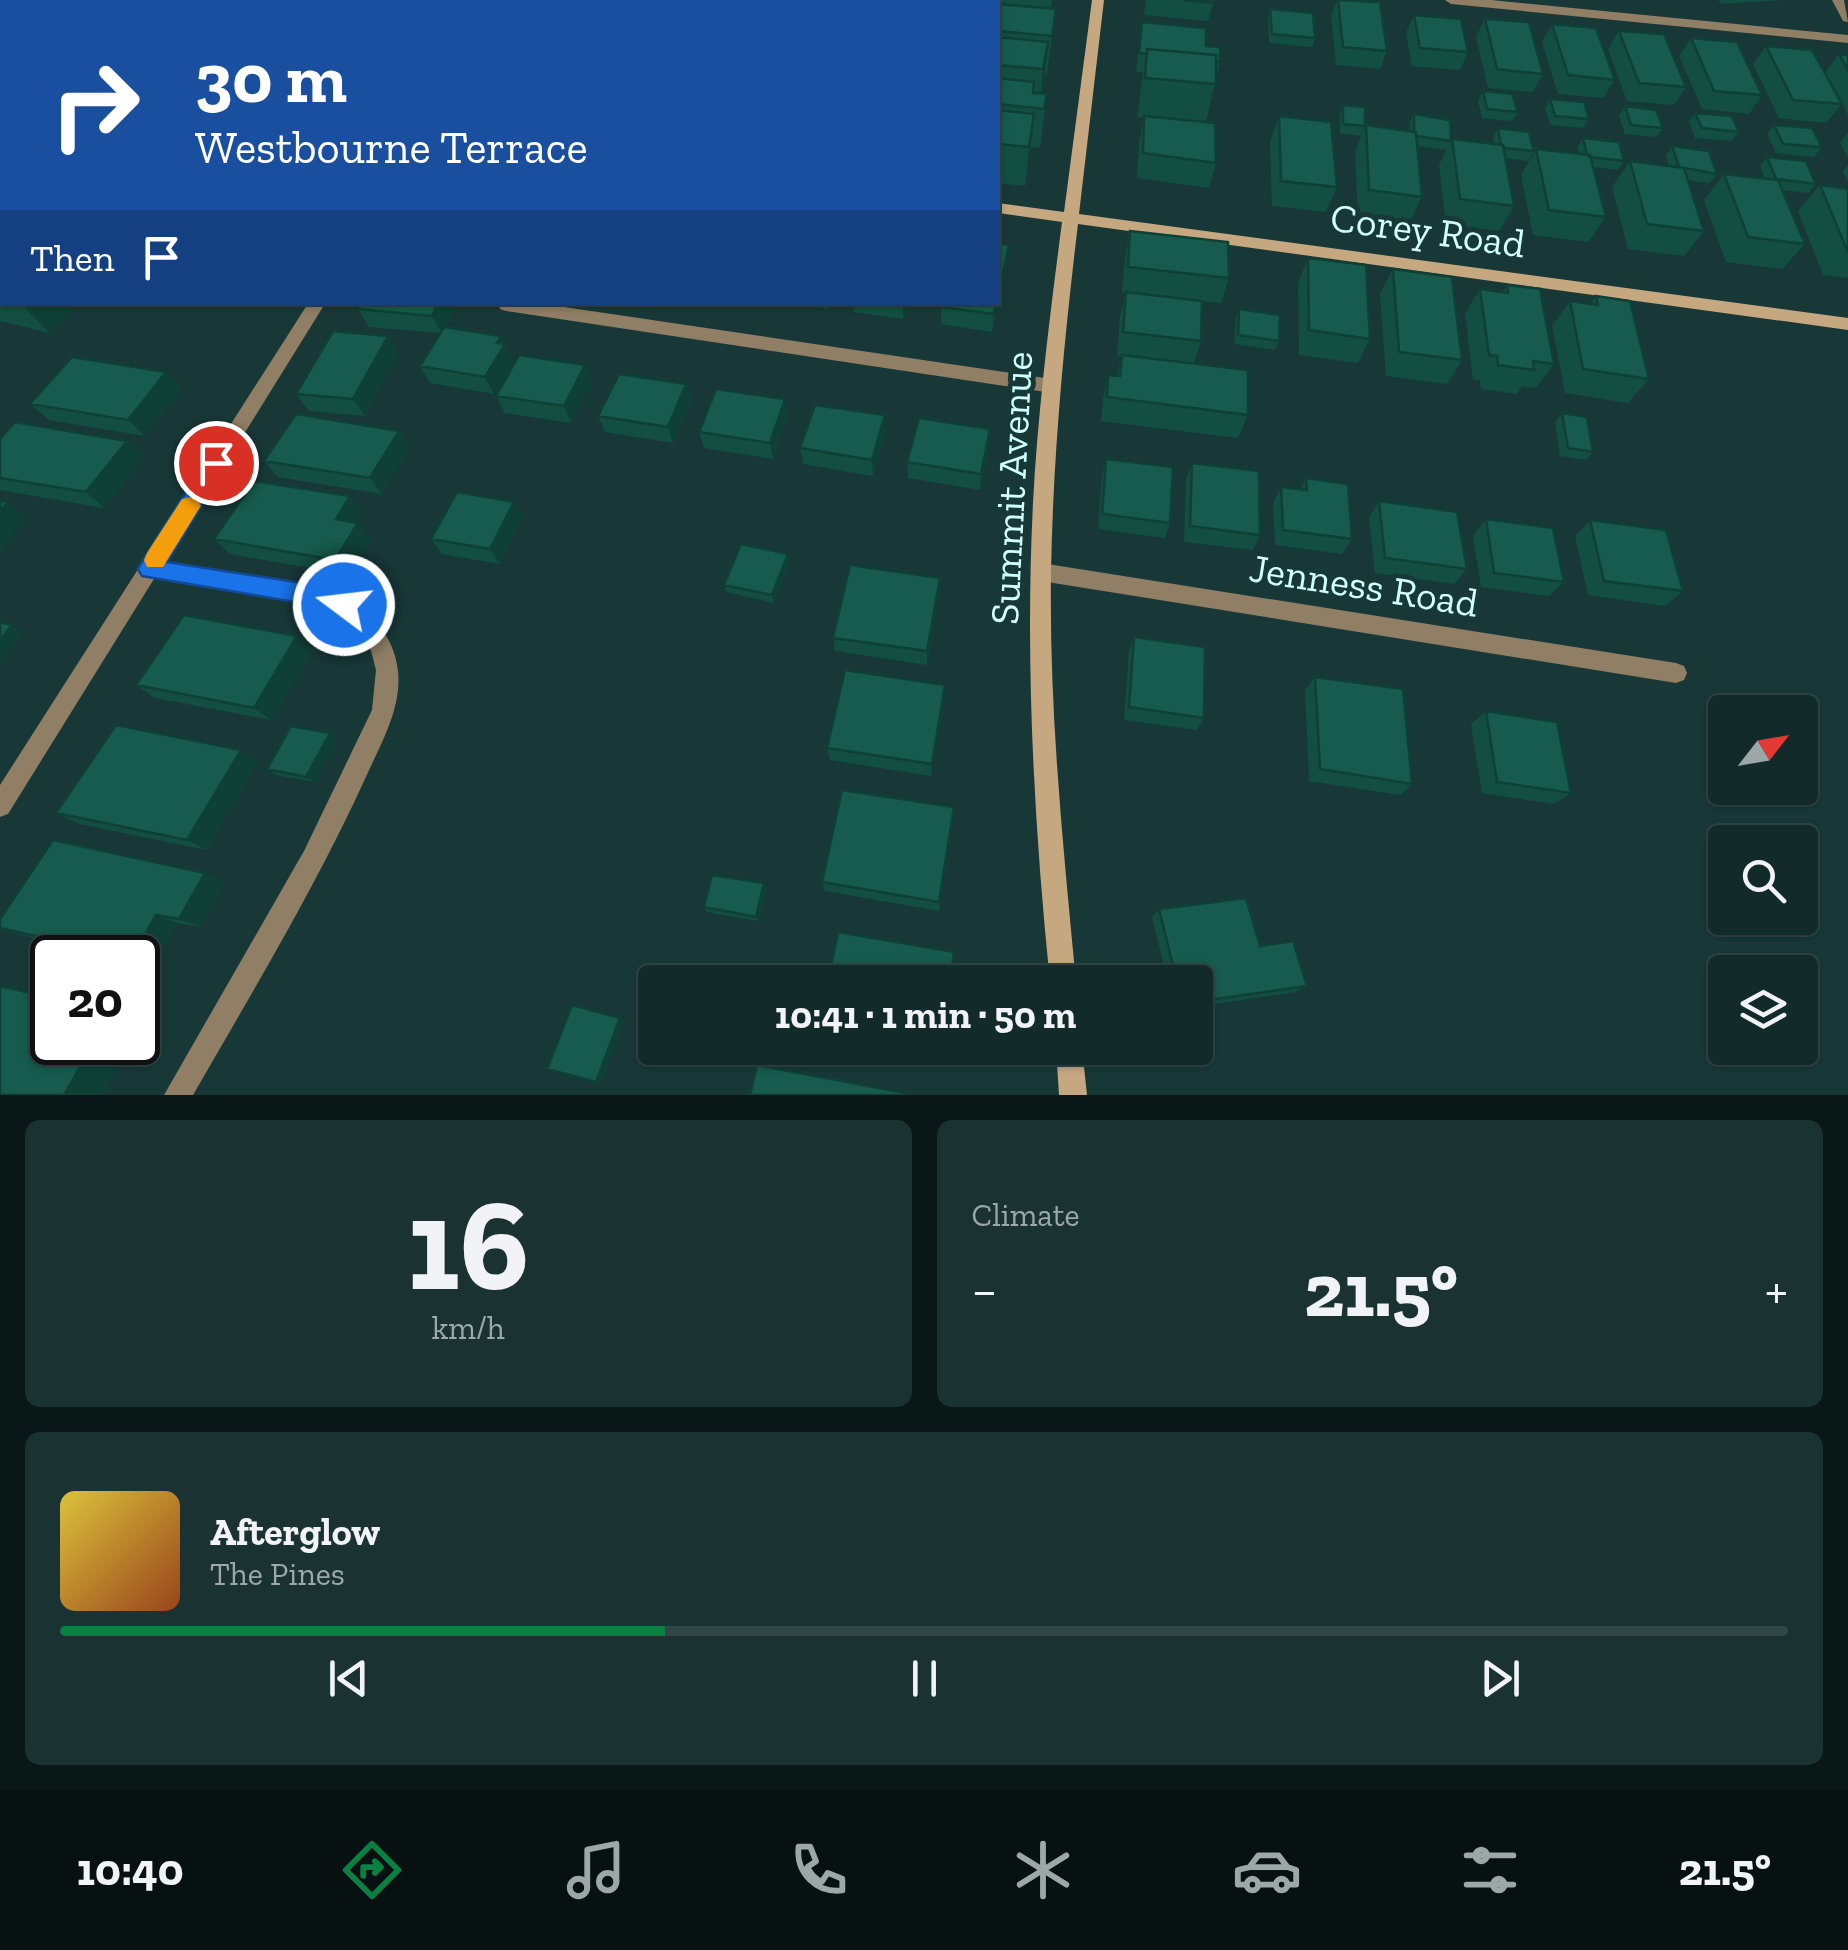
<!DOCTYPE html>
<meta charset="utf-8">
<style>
:root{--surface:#122a2a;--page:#1b3232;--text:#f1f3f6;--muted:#9ca7a8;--line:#314647;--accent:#0b8043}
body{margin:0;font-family:"Zilla Slab",serif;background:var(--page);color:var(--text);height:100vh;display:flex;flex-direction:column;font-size:38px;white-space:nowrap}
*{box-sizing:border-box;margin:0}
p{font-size:32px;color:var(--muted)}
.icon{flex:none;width:55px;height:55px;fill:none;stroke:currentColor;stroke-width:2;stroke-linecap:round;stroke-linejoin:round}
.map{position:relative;height:1095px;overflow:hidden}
.panel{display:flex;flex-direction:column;gap:25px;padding:25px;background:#0a1717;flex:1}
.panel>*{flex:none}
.top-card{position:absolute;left:0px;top:0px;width:1000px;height:305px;box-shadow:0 2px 8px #0004,0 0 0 2px var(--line);background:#1a4fa0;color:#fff;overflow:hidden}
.needle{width:65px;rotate:59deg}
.controls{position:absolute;left:1708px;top:695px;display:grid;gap:20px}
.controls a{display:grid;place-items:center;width:110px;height:110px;border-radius:10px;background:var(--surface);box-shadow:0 2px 8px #0004,0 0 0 2px var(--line);font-size:50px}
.speed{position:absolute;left:30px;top:935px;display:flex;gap:20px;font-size:50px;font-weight:700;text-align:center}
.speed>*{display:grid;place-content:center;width:130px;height:130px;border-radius:50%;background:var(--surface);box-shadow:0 2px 8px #0004,0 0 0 2px var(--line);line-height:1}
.speed .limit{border:5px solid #111;border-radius:15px;background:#fff;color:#111}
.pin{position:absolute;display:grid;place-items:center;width:85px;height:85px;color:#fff;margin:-42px;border:5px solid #fff;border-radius:50%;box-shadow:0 2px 10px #0007}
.me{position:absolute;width:110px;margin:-55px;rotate:285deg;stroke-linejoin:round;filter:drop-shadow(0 0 8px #0008)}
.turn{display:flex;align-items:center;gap:35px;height:210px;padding:0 30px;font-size:45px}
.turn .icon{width:130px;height:130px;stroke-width:2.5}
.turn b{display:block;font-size:70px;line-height:85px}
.then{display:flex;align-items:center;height:95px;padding:0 30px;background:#0003;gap:20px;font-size:38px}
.big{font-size:75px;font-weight:700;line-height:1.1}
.panel .tile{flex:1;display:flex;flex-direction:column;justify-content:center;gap:15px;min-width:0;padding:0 35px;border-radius:15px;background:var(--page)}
.panel .dial{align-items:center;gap:0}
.dial b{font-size:130px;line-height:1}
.song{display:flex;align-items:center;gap:30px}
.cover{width:120px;height:120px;border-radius:15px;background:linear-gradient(135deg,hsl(50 70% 55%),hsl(20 70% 35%))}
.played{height:10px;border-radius:5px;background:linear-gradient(90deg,var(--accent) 35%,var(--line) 35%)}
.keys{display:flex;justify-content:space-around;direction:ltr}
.heat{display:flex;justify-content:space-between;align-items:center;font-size:55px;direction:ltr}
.panel .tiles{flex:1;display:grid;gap:25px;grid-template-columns:1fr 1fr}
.tile:last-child{grid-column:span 2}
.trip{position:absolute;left:638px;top:965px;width:575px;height:100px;border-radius:10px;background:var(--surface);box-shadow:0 2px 8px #0004,0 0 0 2px var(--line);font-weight:700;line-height:100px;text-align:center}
.dock{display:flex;height:160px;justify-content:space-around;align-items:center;background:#071111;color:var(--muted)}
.dock .icon{width:70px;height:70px}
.dock .selected{color:var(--accent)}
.dock b{font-size:45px;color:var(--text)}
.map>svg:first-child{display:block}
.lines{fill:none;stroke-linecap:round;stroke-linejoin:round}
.lane{fill:#907e65;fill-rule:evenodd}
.street{fill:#907e65;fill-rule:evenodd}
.secondary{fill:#c5a880;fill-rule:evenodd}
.wall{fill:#134e42}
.shaded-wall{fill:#0f4036}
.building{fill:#165b4d;stroke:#0f4036;stroke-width:2.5}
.route{fill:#1a73e8;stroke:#114b97;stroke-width:2.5}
.slow{fill:#f59e0b}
.labels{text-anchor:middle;stroke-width:10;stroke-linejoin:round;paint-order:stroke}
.street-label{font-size:40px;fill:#d0ffff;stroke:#183838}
</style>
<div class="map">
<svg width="1848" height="1095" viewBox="0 0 1848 1095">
<rect width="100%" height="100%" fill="#183838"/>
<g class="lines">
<path class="lane" d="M150,560L334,591C367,607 394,633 398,671C402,709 380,745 365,779C315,888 253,991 193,1095H164L304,851L372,710L376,670L370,647L356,627L324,605L150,578L143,575L140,569L143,563Z"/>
<path class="street" d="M1445,0H1491L1848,35V43L1451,4Z
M1832,0H1844L1848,22L1843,21Z
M309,302H326L8,814L0,817V785Z
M499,302H530L1052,379L1061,386L1052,393L506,311L500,309Z
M1041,563L1676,663L1684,666L1687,673L1684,680L1676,683L1041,581L1034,578L1031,572L1034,566Z"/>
<path class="secondary" d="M1092,0H1104L1079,214L1848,318V330L1078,224C1064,340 1053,456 1051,573C1049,709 1063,846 1076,982H1050C1034,824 1025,662 1033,503C1038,409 1050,315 1062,222L998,213V203L1064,212Z
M1056,1048H1082L1087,1095H1059Z"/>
</g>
<path class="wall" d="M0,0H118L115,2H2V51H0Z
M448,0H711L710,2H478Z
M969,0H1052L1051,9H1056L1047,75H1044L1041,94H1047L1040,148L1031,147L1025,186L998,183V2H966Z
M1146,0H1213V3L1208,21L1144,15Z
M1337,0H1358L1387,51L1380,69L1336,65L1331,16Z
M1718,0H1785L1722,4Z
M1270,9L1315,38L1312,47L1269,43L1268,19Z
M1414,15L1468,52L1460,70L1412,66L1406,33Z
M1485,19L1543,74L1533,92L1488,88L1476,37Z
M1142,22L1206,46L1220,61L1206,122L1216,163L1209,188L1137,178L1139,142L1144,118L1137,117L1143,72H1136Z
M1552,24L1615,80L1603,98L1558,94L1542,42Z
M1619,31L1686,87L1674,105L1627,101L1608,49Z
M1691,38L1762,95L1749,114L1702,109L1679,56Z
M1766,46L1842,104L1826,123L1779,118L1753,64Z
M1839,54L1848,55V115L1825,73Z
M0,62H2V302H79L50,333L0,321Z
M1483,91L1518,112L1512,121L1482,118L1478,101Z
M1550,99L1589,119L1583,128L1550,125L1545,108Z
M1343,105L1365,126L1361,136L1340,133V114Z
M1625,106L1663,128L1657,137L1625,134L1619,116Z
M1695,113L1739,132L1732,141L1695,138L1689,122Z
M1414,114L1451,140L1494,144L1493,138L1498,128L1534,151L1528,161L1506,158L1514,206L1499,231L1446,224L1439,165L1446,150L1417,146L1422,197L1409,223L1358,216L1355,151L1366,125L1410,131L1409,124Z
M1279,116L1337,187L1326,212L1272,206L1270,142Z
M1774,125L1822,147L1814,157L1776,153L1767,134Z
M1848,133V158L1840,142Z
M1583,138L1624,161L1618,170L1593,167L1606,217L1588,242L1533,235L1521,175L1536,149L1579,154L1577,147Z
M1672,146L1717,174L1709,183L1687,180L1704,231L1684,256L1628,249L1612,187L1630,161L1669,166L1666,156Z
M1767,157L1816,184L1808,193L1782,190L1805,244L1782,269L1726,262L1704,200L1724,174L1765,179L1760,166Z
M1848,165V182L1843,171Z
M1820,185L1848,189V278L1823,275L1798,211Z
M1130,231L1229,278L1221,303L1202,301L1201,341L1194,363L1248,415L1238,438L1101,421L1103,399L1108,375L1117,376L1121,357L1117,356L1120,317L1126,293L1122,292L1125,257Z
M1308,258L1370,339L1358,363L1299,355L1298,283Z
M1007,263L992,332L941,324V307Z
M1393,269L1462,360L1447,384L1386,376L1380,294Z
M1507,285L1554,364L1536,388L1522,386L1517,394L1481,389L1480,380H1473L1465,314L1480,289L1503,292Z
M1596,296L1649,379L1628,403L1565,393L1552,326L1570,301L1590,304Z
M363,302H457L445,327L501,336L513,362L494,394L430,383L420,366L441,333L369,327L358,309Z
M783,302H830L828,309Z
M852,302H908L903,319L853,312Z
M1239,309L1279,341L1275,350L1234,344L1236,318Z
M399,353L365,416L309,411L296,394Z
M166,372L182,389L145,436L49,420L30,404Z
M592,382L571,423L505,413L496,396Z
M686,384L691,401L673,443L605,432L598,416Z
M1562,413L1593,452L1586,460L1560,456L1555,422Z
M788,416L773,459L704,448L699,432Z
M399,431L410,447L382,494L278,477L264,461Z
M886,432L873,476L803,464L800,448Z
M0,439L144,457L104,508L0,490Z
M989,445L980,490L908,478L907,462Z
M1106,459L1170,523L1165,538L1098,529L1102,475Z
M1192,463L1260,535L1253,550L1184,542L1186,479Z
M1306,478L1352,539L1342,554L1275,545L1273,503L1281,487L1301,489Z
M1379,501L1467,569L1454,584L1375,573L1369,517Z
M363,512L356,523L371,539L349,575L230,554L214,539Z
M523,517L500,564L442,554L431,539Z
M1486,519L1564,582L1549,596L1481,587L1473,535Z
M1590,520L1683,591L1665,606L1588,595L1575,536Z
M788,554L789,562L774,603L727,592L724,585Z
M940,578L939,592L927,665L835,651L833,638Z
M297,636L313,650L271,720L155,698L136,685Z
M1134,637L1204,718L1197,730L1124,720L1129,651Z
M1315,677L1412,784L1400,795L1309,781L1305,690Z
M945,685V698L931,776L830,760L827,748Z
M1486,711L1571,793L1554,804L1482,793L1471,724Z
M338,739L315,782L276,775L267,769Z
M241,750L258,762L207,850L79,824L56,813Z
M953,818L939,911L825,891L822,882Z
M225,882L200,927L178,923L154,965L138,961V958H122L21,935L0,929Z
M767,888L758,921L707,912L704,907Z
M1159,909L1260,946L1307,986L1296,992L1195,1007V982H1168L1152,917Z
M865,1048H941L939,1061Z"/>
<path class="shaded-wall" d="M70,0H118L115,2H67Z
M325,0H359L357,2H323Z
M685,0H711L710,2H684Z
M1056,9L1052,48L1047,75L1052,36Z
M1048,42L1044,81L1039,108L1043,69Z
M1034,114L1030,153L1025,186L1029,147Z
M1009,245L1007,263L992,332L994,314L996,302H998Z
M19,302H79L50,333Z
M439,302H457L442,333L432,316Z
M903,302H908L903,319Z
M388,336L399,353L365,416L353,399Z
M501,336L513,362L494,394L485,377L497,343Z
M585,365L592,382L571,423L564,406Z
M166,372L182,389L145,436L128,420Z
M686,384L691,401L673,443L668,427Z
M785,399L788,416L773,459L770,443Z
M885,415L886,432L873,476L872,460Z
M990,429L989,445L980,490L981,474Z
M399,431L410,447L382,494L370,478Z
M127,441L144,457L104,508L86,492Z
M350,496L363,512L349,535L336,519Z
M8,502L28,518L0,552V511Z
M514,502L523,517L500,564L490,549Z
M358,523L371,539L349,575L335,560Z
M788,554L789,562L774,603L772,595Z
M940,578L939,592L927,665V651Z
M12,625L23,632L0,663V640Z
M297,636L313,650L271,720L254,708Z
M945,685V698L931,776L932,764Z
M330,733L338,739L315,782L306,777Z
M241,750L258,762L207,850L187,840Z
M205,873L225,882L200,927L179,919Z
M764,883L767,888L758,921L756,917Z
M156,915L178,923L154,965L138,959V958H132Z
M138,1018L146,1020L138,1034Z
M620,1018L624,1021L601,1084L596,1082Z
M94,1042H133L103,1095H64Z"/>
<path class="building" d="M0,0H70L67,2H2V28H0Z
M204,0H325L323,2H202Z
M598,0H685L684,2H596Z
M1183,0H1213V3Z
M1338,0L1380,2L1387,51L1343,47Z
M998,4L1056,9L1052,36L998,31Z
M1270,9L1313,13L1315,38L1272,34Z
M1414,15L1461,19L1468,52L1420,48Z
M1485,19L1529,22L1543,74L1497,69Z
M1142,22L1206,28V46L1220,47V61H1216V55L1147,49V54L1139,53Z
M1552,24L1596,28L1615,80L1568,75Z
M1619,31L1664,34L1686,87L1639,83Z
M998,37L1048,42L1043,69L998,65Z
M1691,38L1737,42L1762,95L1714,91Z
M1766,46L1812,50L1842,104L1793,100Z
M1147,49L1216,55V84L1145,78Z
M1839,54L1848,55V70Z
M0,62H2V217H0Z
M998,78L1034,82L1033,93L1047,94L1044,109L998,104Z
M1483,91L1512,94L1518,112L1487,109Z
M1550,99L1584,102L1589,119L1555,116Z
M1343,105L1365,107V126L1343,124Z
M1625,106L1656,110L1663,128L1631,125Z
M998,110L1034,114L1029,147L998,144Z
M1695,113L1732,116L1739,132L1702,128Z
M1414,114L1450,120L1451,141L1416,136V132L1414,131Z
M1144,116L1215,123L1216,163L1143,153Z
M1279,116L1331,122L1337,187L1281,181Z
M1366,125L1416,132L1422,197L1369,190Z
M1774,125L1812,128L1822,147L1783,144Z
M1498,128L1529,132L1534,151L1504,148L1503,145H1501Z
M1583,138L1619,142L1624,161L1590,157L1587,155Z
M1452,139L1503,145L1514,206L1460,199Z
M1672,146L1709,151L1717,174L1679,167Z
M1536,149L1590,155L1606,217L1549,210Z
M1767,157L1806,161L1816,184L1776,179Z
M1630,161L1684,168L1704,231L1647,224Z
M1724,174L1778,180L1805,244L1748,237Z
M1820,185L1848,189V250H1847Z
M0,223H2V293H0Z
M1130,231L1228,242L1229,278L1128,267Z
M998,243L1009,245L998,296Z
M1308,258L1366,265L1370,339L1309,330Z
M1393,269L1452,277L1462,360L1399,352Z
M1507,285L1540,289L1554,364L1533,361L1534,370L1498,365L1497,356L1489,355L1480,289L1508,293Z
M1126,292L1202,301L1201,341L1123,332Z
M1596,296L1630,301L1649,379L1583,369L1570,301L1598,305Z
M363,302H439L432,316L358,309Z
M942,302H996L994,314L941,307Z
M1239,309L1280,315L1279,341L1238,335Z
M444,327L501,336L497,343L505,344L485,377L420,366Z
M333,331L388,336L353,399L296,394Z
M519,355L585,365L564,406L496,396Z
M1122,355L1248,370V415L1107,397L1108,375L1120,376Z
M72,357L166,372L128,420L30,404Z
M619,374L686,384L668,427L598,416Z
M716,389L785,399L770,443L699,432Z
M815,405L885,415L872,460L800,448Z
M1562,413L1587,417L1593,452L1568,448Z
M296,414L399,431L370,478L264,461Z
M919,418L990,429L981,474L907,462Z
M15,422L127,441L86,492L0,478V439Z
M1106,459L1173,467L1170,523L1102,514Z
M1192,463L1259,471L1260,535L1190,526Z
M1306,478L1348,484L1352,539L1283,530L1281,487L1307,490Z
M254,481L350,496L336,519L358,523L335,560L214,539Z
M457,492L514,502L490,549L431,539Z
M0,501L8,502L0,511Z
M1379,501L1457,512L1467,569L1385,558Z
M1486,519L1553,528L1564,582L1494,573Z
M1590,520L1666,530L1683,591L1604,581Z
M741,544L788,554L772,595L724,585Z
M850,565L940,578L927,651L833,638Z
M184,615L297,636L254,708L136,685Z
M0,622L12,625L0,640Z
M1134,637L1205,647L1204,718L1129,707Z
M845,670L945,685L932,764L827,748Z
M1315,677L1403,689L1412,784L1320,769Z
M1486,711L1557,722L1571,793L1497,782Z
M116,725L241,750L187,840L56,813Z
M291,726L330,733L306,777L267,769Z
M842,790L954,807L939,902L822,882Z
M53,840L205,873L179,919L156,915L132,958L0,928V919Z
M712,875L764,883L756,917L704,907Z
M1246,898L1260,946L1293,941L1307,986L1195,1002V982H1177L1159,909Z
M838,932L954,952L950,982H828Z
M0,986L52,998V1042H94L64,1095H0Z
M572,1005L620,1018L596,1082L547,1069Z
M890,1048H940L939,1056Z
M757,1065L905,1093L904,1095H750Z"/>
<path class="route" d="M216,455L227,463L167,562L327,587L353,598L356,605L353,612L344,615L325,607L142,576L138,569L142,562L208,457Z"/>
<path class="slow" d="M190,497L197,499L201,506L197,512L163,567H147L144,560L147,553L182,499Z"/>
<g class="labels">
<g class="street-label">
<text transform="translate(1428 230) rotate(8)" y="14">Corey Road</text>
<text transform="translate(1011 488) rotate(-87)" y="14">Summit Avenue</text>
<text transform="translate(1364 585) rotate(9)" y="14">Jenness Road</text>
</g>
</g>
</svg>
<div class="controls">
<a><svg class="needle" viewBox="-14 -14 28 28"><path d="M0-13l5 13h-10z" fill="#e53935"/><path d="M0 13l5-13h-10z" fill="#9ca7a8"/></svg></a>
<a><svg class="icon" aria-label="search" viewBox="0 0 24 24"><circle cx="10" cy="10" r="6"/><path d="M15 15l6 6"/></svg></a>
<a><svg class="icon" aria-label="layers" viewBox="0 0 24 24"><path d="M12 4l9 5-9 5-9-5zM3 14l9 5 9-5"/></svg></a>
</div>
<div class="speed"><div class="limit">20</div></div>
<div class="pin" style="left:216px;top:463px;background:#d93025"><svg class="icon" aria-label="arrive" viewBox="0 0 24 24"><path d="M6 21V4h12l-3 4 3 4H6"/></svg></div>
<svg class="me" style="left:344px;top:605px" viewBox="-20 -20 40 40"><circle r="17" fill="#1a73e8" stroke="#fff" stroke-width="3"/><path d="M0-11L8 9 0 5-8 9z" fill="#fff"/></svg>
<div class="trip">10:41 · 1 min · 50 m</div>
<div class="top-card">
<div class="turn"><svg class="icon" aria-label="right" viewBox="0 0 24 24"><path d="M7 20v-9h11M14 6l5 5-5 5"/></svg><div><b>30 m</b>Westbourne Terrace</div></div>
<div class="then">Then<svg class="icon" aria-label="arrive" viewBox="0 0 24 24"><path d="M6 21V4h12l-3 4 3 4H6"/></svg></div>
</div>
</div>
<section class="panel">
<div class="tiles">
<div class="tile dial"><b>16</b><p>km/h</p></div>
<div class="tile"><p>Climate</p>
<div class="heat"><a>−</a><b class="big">21.5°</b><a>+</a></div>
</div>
<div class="tile">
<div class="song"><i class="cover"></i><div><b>Afterglow</b><p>The Pines</p></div></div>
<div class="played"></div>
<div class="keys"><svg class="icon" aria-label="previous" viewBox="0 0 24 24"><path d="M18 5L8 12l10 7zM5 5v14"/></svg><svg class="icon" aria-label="pause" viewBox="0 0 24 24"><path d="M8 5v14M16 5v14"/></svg><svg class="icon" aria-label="next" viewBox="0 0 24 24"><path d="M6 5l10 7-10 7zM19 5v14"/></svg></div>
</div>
</div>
</section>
<nav class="dock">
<b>10:40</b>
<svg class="icon selected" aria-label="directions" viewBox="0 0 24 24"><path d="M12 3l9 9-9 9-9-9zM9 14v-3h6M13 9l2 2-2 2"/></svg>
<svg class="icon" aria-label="music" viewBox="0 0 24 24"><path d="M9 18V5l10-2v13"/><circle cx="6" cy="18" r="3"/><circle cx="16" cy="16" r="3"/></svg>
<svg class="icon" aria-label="phone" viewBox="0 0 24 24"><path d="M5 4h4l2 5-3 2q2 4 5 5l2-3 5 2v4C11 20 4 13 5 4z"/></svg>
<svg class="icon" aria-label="climate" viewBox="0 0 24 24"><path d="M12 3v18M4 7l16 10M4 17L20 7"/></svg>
<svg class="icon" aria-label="car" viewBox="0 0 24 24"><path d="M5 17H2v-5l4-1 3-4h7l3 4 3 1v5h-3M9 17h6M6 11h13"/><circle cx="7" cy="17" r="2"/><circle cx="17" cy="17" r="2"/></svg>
<svg class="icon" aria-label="filters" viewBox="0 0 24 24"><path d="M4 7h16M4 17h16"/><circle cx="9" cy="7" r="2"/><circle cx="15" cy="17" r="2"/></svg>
<b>21.5°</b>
</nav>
